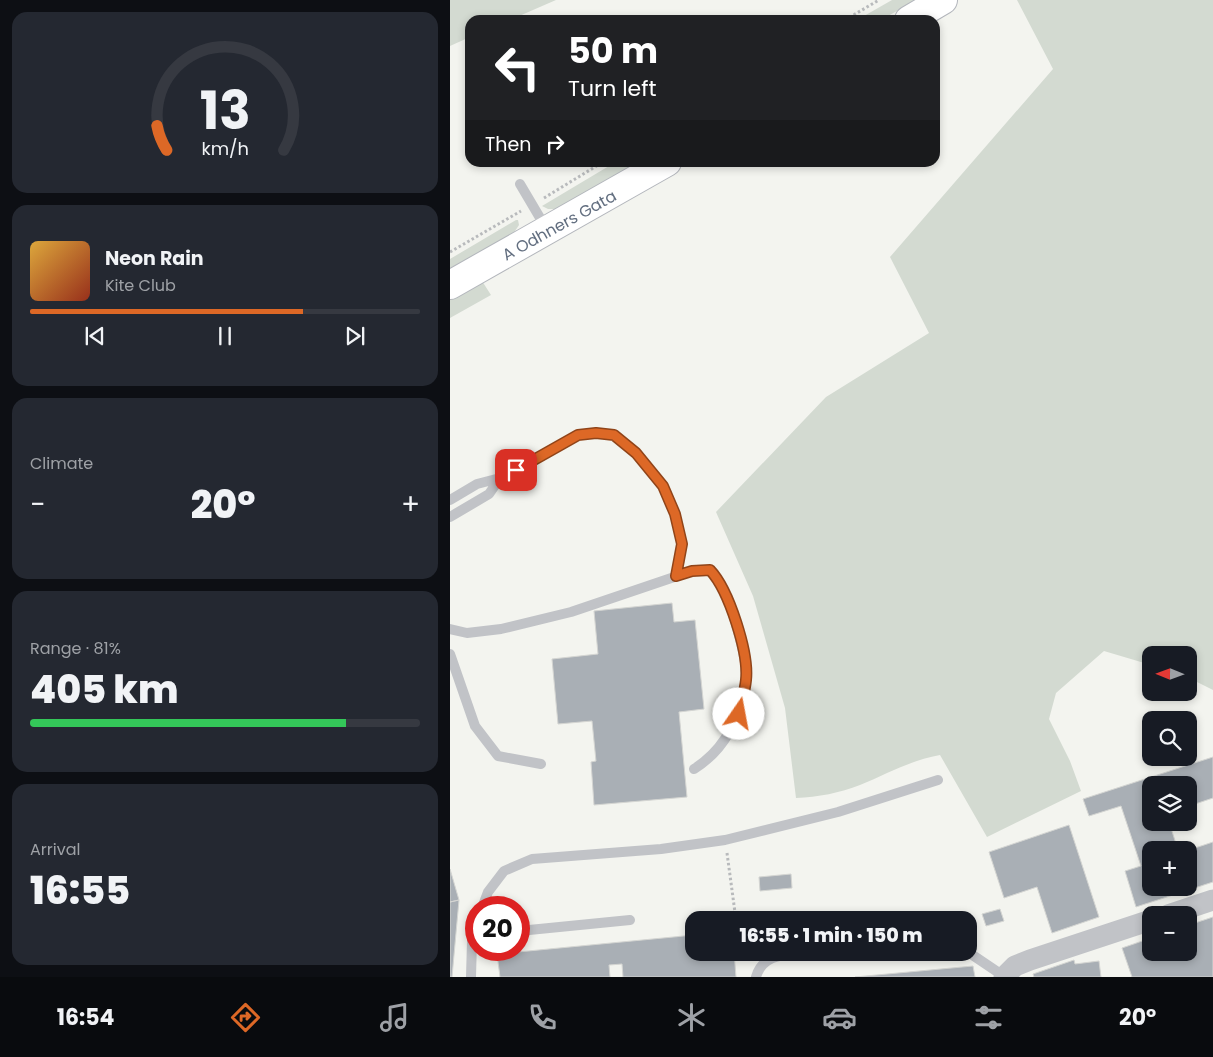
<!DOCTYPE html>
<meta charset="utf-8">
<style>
:root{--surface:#171b24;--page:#242831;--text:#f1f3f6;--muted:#9ea1a6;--line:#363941;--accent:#dd6826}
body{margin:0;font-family:Poppins,sans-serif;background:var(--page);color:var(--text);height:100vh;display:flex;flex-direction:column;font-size:19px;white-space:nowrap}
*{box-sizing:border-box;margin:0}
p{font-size:16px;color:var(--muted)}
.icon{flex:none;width:28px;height:28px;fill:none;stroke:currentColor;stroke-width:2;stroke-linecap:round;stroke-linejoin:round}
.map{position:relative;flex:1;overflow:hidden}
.drawer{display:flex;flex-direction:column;gap:12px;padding:12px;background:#0d0f14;width:450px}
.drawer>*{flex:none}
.banner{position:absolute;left:15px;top:15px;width:475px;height:152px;border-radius:15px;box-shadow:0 2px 8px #0003;background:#202124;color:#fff;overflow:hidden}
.needle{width:32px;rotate:271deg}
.controls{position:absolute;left:692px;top:646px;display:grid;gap:10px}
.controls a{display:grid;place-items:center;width:55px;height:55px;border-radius:10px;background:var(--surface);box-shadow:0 2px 8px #0003;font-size:25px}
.speed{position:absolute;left:15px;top:896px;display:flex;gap:10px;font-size:25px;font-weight:700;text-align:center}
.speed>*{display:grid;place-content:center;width:65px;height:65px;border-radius:50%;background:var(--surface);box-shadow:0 2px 8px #0003;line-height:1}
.speed .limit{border:8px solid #d22;background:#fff;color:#111}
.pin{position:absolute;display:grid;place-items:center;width:42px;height:42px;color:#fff;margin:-21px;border-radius:10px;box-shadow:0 2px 8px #0006}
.me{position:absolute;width:55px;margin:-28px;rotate:12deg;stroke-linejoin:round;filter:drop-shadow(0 0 4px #0008)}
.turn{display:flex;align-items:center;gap:18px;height:105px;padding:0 20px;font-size:22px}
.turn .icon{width:65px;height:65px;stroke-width:2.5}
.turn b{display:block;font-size:35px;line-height:42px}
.then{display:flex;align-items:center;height:48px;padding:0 20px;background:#0003;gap:10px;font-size:19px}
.big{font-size:38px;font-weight:800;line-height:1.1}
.drawer .card{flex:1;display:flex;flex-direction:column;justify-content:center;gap:8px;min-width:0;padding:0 18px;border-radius:15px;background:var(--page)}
.drawer .dial{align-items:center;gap:0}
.dial svg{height:130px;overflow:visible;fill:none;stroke:var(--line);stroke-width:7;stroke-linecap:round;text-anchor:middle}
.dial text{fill:var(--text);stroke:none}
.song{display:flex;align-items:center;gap:15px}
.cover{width:60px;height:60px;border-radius:8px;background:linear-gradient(135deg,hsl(40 70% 55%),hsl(10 70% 35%))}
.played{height:5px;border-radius:2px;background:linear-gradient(90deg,var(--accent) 70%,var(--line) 70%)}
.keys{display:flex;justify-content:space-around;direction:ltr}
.heat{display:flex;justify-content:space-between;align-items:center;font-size:28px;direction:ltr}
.charge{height:8px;border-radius:4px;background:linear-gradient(90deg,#34c759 81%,var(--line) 0)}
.trip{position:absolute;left:235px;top:911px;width:292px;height:50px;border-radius:15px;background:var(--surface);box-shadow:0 2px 8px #0003;font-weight:800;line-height:50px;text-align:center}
.dock{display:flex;height:80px;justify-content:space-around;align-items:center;background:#090b0e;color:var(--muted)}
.dock .icon{width:35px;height:35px}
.dock .active{color:var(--accent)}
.dock b{font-size:22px;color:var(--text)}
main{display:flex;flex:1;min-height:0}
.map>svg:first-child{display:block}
.green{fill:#d3dad1}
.building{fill:#a9afb5;stroke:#d4d5d2}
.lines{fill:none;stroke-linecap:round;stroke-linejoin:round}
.secondary-casing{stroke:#b3b6bc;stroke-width:30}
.path{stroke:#b8babc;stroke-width:3;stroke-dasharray:2.5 2.5;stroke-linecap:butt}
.lane{stroke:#c1c3c7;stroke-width:10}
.street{stroke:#c1c3c7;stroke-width:21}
.secondary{stroke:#fff;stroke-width:28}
.route-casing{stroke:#904419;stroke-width:12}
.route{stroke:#dd6826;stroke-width:9}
.labels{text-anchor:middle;stroke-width:5;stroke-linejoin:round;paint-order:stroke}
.street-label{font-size:16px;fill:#636f80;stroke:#fff}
</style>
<main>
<section class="drawer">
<div class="card dial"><svg viewBox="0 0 100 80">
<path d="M14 69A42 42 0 1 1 86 69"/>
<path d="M14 69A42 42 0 0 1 8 54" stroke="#dd6826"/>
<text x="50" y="56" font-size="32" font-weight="700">13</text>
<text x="50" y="72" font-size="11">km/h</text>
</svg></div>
<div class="card">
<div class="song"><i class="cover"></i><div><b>Neon Rain</b><p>Kite Club</p></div></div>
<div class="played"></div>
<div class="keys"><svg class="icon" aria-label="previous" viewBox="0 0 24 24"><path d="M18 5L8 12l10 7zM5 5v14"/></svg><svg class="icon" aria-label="pause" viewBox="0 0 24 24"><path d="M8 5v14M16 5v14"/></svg><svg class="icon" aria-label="next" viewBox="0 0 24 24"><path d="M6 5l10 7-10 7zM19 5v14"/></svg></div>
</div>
<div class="card"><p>Climate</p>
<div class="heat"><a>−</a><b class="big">20°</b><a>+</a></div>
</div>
<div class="card"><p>Range · 81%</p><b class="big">405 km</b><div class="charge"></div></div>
<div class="card"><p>Arrival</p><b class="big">16:55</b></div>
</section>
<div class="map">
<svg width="763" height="977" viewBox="0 0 763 977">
<rect width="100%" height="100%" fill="#f3f4ef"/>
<path class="green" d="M0,0H106L60,20H20V37L0,46Z
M442,0H466L431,20H407Z
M567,0H763V690L739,678V655H701V665L654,651L606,693L599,719L620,761L631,791L537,837L490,755C461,760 437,774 410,785C390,793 368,797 346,798L335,708L303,596L266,512L376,397L479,333L440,257L603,69Z
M164,163H190L109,209H98L92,206Z
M66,220H68L69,225L63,234L0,269V259Z
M32,281L41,295L0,318V295Z"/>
<path class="building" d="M222,603L224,622L245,620L254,709L229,712L237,797L144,805L141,762L146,761L142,721L108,724L102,659L148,654L144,611Z
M763,757V798L739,806V785H701V822H719L728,850H701V888H739V850L763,842V882L686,907L675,871L691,866L671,806L639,816L633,799Z
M619,825L649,917L602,933L587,887L554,898L539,852Z
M0,869L9,900L0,902Z
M341,874L342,888L310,891L309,877Z
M9,900L2,977H0V902Z
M550,909L554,921L536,926L532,914Z
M763,917V977H682L672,948L701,938V952H739V925Z
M244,935V952H284L286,977H173L172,964L159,965L160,977H50L47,954Z
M624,960L625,964L649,961L651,977H584L583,974Z
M523,966L525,977H405Z"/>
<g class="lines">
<defs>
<path id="secondary" d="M459,20L493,0
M0,285L217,162"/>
</defs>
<use href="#secondary" class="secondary-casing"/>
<path class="path" d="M395,20L429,0
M94,198L153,162
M0,252L71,211
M277,853L286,920"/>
<path class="lane" d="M70,184L96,228
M0,500L27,484L50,478L128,435L146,433L164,435L186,453L213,486L225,514L232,544L227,576
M0,517L39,494L50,478
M0,629L17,633L51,629L121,612L242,571L260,570C273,584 280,603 285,621C290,639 296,658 296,677C297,683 294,690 293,696C286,726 271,752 244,769
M0,654L25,726L48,756L91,764
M32,908L38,892L54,871L82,859L211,849L275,840L388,812L488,780
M472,918L474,920
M69,931L180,920
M518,952L555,977
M21,977L22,941L26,925
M306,977C313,953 337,955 357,952"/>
<path class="street" d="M718,915L763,900
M554,977L565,966L580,960L701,920"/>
<use href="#secondary" class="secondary"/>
</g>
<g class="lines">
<defs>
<path id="route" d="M66,470L128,435L146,433L164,435L186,453L213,486L225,514L232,544L226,576L242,571L260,570C279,590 299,653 296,680C295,691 291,703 289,714"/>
</defs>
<use href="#route" class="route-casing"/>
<use href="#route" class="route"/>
</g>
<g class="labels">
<g class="street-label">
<text transform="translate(109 225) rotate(-29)" y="6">A Odhners Gata</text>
</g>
</g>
</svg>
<div class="controls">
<a><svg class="needle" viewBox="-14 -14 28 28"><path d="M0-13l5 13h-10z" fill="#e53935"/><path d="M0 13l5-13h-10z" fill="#9ea1a6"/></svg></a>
<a><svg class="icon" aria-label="search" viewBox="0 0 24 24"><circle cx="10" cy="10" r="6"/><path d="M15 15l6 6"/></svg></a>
<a><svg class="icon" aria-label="layers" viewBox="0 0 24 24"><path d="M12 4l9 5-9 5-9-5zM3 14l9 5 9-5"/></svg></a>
<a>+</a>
<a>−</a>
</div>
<div class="speed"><div class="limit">20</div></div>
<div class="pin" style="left:66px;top:470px;background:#d93025"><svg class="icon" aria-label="arrive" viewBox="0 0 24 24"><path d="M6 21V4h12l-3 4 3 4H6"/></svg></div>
<svg class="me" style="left:289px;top:714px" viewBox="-20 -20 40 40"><circle r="19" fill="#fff"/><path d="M0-13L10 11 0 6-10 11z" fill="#dd6826"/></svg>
<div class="trip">16:55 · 1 min · 150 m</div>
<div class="banner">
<div class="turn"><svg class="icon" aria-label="left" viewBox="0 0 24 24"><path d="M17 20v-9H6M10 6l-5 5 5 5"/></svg><div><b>50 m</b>Turn left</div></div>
<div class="then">Then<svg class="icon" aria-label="right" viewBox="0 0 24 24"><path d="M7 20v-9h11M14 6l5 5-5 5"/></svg></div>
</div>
</div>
</main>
<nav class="dock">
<b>16:54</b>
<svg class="icon active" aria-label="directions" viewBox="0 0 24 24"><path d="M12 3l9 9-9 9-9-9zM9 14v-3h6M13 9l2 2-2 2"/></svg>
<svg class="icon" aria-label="music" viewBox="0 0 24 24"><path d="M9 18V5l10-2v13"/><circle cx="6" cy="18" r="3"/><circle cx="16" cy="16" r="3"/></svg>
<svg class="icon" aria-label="phone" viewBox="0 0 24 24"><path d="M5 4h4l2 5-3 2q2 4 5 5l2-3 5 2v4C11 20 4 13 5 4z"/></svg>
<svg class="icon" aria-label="climate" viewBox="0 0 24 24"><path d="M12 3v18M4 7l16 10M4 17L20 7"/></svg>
<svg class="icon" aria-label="car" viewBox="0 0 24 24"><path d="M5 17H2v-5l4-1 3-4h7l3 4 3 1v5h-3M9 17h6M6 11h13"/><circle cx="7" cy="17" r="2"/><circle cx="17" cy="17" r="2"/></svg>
<svg class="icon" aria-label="filters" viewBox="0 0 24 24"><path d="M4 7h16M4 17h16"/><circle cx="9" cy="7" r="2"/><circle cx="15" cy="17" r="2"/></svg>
<b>20°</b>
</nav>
